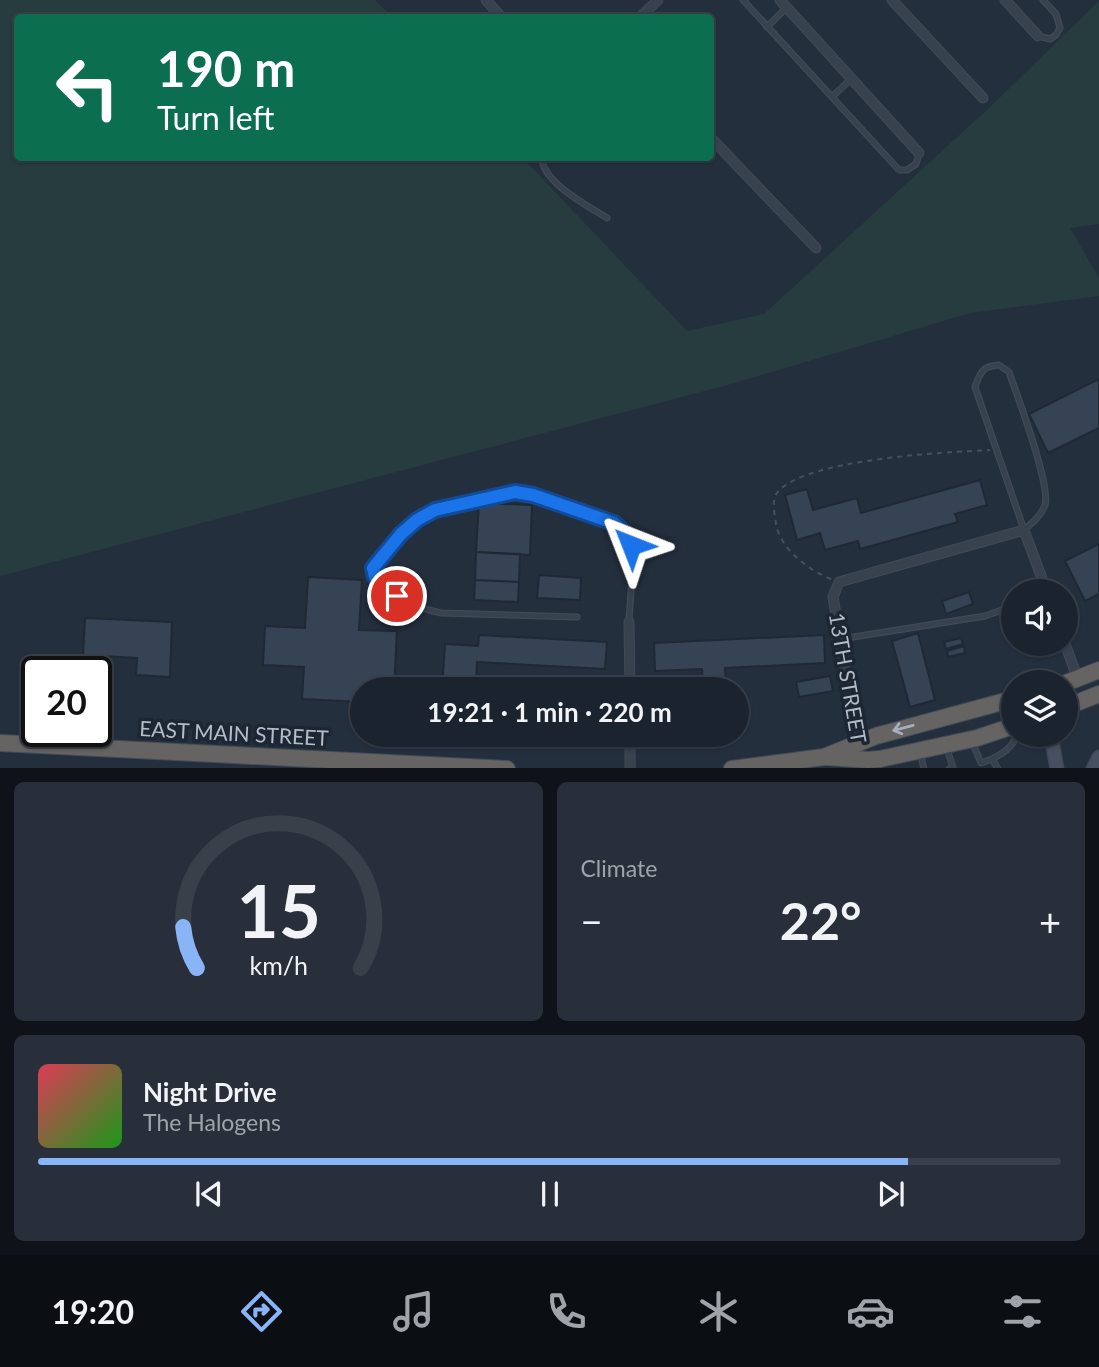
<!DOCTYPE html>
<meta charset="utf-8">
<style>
:root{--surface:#1b232e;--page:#282f3a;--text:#f1f3f6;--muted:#a0a4aa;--line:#39404a;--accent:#8ab4f8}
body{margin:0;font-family:Lato,sans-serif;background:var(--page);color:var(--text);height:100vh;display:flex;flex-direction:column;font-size:26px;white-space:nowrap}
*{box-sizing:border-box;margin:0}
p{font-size:23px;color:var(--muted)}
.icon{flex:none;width:38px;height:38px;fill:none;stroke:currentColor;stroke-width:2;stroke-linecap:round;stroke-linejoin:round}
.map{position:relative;height:768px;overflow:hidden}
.details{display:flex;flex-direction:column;gap:14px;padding:14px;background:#0f1319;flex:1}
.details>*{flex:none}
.guide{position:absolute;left:14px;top:14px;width:700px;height:147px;border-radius:7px;box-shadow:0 2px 5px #0004,0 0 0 2px var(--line);background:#0b6e4f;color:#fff;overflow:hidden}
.controls{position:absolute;left:1001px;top:579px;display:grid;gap:14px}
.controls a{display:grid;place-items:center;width:77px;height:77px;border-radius:50%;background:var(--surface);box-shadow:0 2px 5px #0004,0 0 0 2px var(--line);font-size:35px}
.speed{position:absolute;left:21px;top:656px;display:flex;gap:14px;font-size:35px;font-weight:700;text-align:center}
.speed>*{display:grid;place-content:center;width:91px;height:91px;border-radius:50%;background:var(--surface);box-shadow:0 2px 5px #0004,0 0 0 2px var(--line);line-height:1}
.speed .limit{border:4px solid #111;border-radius:10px;background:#fff;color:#111}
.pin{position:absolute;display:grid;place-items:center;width:60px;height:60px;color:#fff;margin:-30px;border:4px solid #fff;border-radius:50%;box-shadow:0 2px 7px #0007}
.me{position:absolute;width:77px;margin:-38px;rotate:315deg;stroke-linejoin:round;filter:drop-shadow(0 0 5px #0008)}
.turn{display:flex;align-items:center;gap:24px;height:147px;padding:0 28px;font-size:32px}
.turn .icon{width:91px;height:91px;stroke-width:2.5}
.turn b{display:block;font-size:49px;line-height:60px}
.big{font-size:52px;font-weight:700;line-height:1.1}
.details .tile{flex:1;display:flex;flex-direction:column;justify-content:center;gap:10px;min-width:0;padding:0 24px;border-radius:10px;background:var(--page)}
.details .dial{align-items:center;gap:0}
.dial svg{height:182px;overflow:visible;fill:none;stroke:var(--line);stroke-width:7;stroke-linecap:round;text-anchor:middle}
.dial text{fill:var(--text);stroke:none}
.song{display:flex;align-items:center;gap:21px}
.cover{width:84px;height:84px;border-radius:10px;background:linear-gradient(135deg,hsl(350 70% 55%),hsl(120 70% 35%))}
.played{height:7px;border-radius:4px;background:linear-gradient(90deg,var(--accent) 85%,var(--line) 85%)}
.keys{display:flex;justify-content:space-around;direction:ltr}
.heat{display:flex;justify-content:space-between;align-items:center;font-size:38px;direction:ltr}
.details .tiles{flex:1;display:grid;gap:14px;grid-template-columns:1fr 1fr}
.tile:last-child{grid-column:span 2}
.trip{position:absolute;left:350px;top:677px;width:399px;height:70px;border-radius:35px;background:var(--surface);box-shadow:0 2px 5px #0004,0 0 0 2px var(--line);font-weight:700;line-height:70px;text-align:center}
.tabs{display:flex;height:112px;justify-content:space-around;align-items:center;background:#0b0e12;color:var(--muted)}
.tabs .icon{width:49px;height:49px}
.tabs .current{color:var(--accent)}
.tabs b{font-size:32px;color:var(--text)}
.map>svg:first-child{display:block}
.green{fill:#263c3f}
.building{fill:#364354;stroke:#1f2835;stroke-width:2}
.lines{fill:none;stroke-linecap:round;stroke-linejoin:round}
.service-casing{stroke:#414a57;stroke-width:7}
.minor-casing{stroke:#414a57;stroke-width:11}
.secondary-casing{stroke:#414a57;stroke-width:15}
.trunk-casing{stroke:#434c59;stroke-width:18}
.path{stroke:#3f5557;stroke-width:2;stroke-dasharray:5 5;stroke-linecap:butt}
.service{stroke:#38414e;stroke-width:4.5}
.minor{stroke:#38414e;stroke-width:9}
.secondary{stroke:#465061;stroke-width:12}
.trunk{stroke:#656462;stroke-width:16}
.oneway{stroke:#a8afba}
.route-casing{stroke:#114b97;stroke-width:18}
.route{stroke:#1a73e8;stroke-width:12}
.labels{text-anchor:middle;stroke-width:7;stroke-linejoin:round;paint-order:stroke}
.street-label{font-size:21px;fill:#b4bcc9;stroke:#1d2633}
</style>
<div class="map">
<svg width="1099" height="769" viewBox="0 0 1099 769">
<rect width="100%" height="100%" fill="#242f3e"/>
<path class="green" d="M0,0H375L392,17L18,18V158H523L687,331L764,314L989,108L1099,1V224L1070,228L1099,278V296L970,313L735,383L0,576Z"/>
<path class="building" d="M1099,379V428L1048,453L1029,414Z
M980,480L987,505L955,514L958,522L860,549L858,541L825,550L820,533L797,540L785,495L807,489L813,510L857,498L861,513Z
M479,503L532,505L530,555L476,552Z
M1099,544V594L1085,601L1065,561Z
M476,552L520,554L519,582L475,580Z
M539,575L581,578L580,600L537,598Z
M308,577L362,580L359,630L397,631L394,690H362V702L302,699L304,667L263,665L265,626L305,628Z
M475,580L519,582L518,602L474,600Z
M969,592L973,604L946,614L942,601Z
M85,618L172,622L170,677L136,675L137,658L83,655Z
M918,633L935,700L910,707L892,641Z
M479,635L607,642L605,669L477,662L476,690H442L445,644L478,646Z
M824,635L825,663L725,668L726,685L703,686L702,669L655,671L654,643Z
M961,638L963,644L946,649L944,642Z
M964,646L965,653L948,657L947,651Z
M830,676L833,691L799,697L796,682Z"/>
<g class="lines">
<defs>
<path id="service" d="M743,0L899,170H907L916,164L919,154
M767,27L786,8
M1038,36L1050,39L1056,35L1060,28L1056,14L1043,0
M832,97L851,79
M542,158C542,182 588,206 607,218
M999,365L1009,372C1017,395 1051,485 1045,505C1041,516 1032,523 1024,530L975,387C980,372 983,366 999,365Z
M577,617L441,613C418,608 377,594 373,568L401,534L417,520L435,510L515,492L533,495L614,523L625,533L631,545L633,562L629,621
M841,639L985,616L1013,606
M973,744L981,763C996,758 1011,751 1017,735
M947,749L953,767L949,769
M920,752L924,769
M992,759L998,769"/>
<path id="minor" d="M486,0L502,18
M780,0L919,153
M892,0L983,98
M1005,0L1038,36
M639,18L658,0
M710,137L816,248
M629,622L630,690
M1065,644L1078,679
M630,735V769
M858,746L833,597L839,582L1024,530L1047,592"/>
<path id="secondary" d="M1051,735L1057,769
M1093,769L1099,757"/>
<path id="trunk" d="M1066,683L1099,670
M1066,707L1099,694
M0,743L507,769
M828,757L868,760L880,759L977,738L1013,726
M732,769L824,757L876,736L1013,699"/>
</defs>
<use href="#service" class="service-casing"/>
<use href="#minor" class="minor-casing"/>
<use href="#secondary" class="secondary-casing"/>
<use href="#trunk" class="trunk-casing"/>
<path class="path" d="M831,579C810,571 780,549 776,524C775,514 771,502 777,493C802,459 947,452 990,450"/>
<use href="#service" class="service"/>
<use href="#minor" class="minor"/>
<use href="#secondary" class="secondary"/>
<use href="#trunk" class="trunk"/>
</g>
<defs><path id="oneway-shaft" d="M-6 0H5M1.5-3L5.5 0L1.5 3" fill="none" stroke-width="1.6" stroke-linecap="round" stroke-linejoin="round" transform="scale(1.75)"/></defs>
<use class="oneway" href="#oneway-shaft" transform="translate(903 728) rotate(165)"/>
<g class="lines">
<defs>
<path id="route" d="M397,596L375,577L373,568L401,534L417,520L435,510L515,492L533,495L614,523L625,533L631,545"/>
</defs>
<use href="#route" class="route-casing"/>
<use href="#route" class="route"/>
</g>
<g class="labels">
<g class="street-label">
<text transform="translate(847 678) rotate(80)" y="7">13TH STREET</text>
<text transform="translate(234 734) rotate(3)" y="7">EAST MAIN STREET</text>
</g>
</g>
</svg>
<div class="controls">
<a><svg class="icon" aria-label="sound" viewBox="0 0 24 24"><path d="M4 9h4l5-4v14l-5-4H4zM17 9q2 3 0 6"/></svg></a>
<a><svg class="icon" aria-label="layers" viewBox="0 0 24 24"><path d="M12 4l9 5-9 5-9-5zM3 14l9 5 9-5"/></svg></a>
</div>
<div class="speed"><div class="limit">20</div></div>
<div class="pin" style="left:397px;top:596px;background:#d93025"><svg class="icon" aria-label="arrive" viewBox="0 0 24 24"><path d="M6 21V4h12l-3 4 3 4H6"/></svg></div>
<svg class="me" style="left:631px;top:545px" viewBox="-20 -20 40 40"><path d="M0-17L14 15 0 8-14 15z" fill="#1a73e8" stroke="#fff" stroke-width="4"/></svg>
<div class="trip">19:21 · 1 min · 220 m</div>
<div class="guide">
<div class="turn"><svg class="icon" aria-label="left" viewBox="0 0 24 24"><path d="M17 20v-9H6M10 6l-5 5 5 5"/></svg><div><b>190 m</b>Turn left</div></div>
</div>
</div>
<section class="details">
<div class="tiles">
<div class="tile dial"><svg viewBox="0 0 100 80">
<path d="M14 69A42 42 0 1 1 86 69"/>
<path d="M14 69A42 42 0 0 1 8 51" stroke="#8ab4f8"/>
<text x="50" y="56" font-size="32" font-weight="700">15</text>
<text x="50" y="72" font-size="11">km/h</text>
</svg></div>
<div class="tile"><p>Climate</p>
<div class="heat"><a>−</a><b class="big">22°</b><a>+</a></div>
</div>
<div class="tile">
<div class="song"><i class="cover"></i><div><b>Night Drive</b><p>The Halogens</p></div></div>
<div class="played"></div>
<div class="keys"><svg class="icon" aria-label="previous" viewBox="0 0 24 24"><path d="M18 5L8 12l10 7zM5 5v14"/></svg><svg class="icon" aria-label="pause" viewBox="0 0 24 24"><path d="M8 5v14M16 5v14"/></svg><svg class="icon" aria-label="next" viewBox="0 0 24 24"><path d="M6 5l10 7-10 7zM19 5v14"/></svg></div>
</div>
</div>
</section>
<nav class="tabs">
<b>19:20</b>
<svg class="icon current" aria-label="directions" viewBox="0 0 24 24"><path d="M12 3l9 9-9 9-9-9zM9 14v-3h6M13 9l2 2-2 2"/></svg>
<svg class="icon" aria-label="music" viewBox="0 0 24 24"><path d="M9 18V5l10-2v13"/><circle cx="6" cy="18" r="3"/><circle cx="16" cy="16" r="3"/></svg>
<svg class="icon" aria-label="phone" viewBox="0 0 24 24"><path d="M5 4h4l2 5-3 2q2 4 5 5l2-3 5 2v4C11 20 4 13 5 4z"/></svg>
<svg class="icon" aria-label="climate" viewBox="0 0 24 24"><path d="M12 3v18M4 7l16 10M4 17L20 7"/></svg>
<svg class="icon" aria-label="car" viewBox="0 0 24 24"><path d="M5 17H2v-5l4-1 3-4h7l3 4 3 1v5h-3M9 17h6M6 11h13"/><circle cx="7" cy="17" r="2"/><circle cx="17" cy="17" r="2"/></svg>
<svg class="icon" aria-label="filters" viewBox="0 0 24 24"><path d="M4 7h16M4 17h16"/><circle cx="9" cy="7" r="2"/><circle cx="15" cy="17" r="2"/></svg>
</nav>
